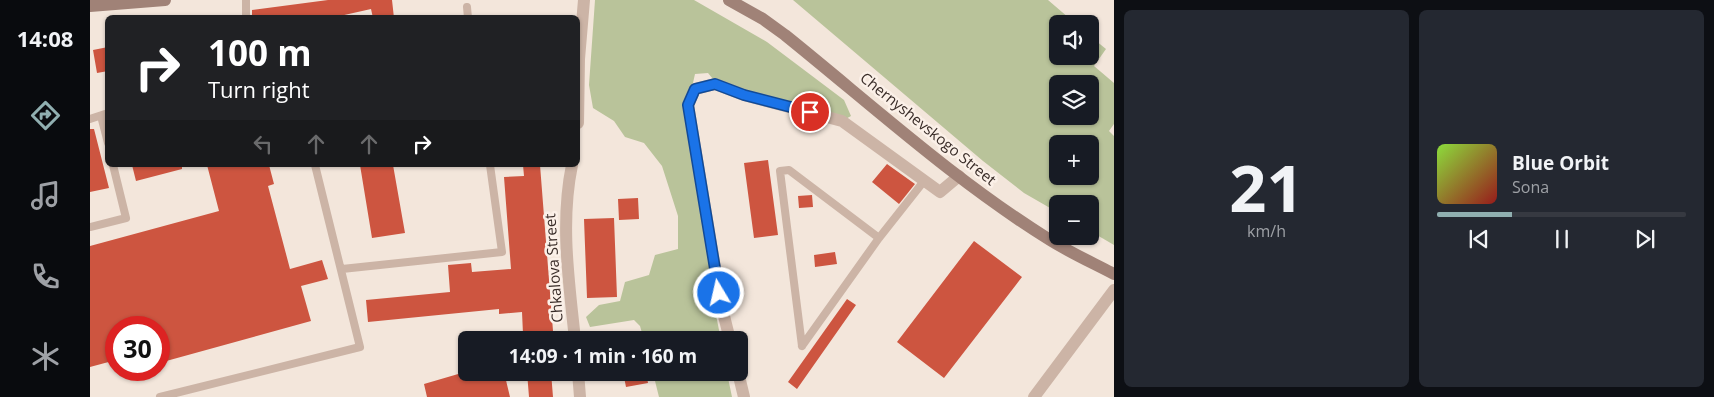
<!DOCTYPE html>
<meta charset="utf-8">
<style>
:root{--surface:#171b24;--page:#242831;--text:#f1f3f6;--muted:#9ea1a6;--line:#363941;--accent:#90afb0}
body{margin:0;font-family:"Open Sans",sans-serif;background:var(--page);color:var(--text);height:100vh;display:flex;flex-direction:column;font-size:19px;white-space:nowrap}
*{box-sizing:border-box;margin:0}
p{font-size:16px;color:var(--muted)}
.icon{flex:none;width:28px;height:28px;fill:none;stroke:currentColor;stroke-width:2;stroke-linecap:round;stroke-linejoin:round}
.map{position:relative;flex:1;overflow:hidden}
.side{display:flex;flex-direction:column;gap:10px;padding:10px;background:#0d0f14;width:600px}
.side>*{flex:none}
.banner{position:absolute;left:15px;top:15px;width:475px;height:152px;border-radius:8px;box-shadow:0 1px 4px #0004;background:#202124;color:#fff;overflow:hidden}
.buttons{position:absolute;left:959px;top:15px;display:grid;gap:10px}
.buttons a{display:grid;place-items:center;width:50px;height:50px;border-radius:8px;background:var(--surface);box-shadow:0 1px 4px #0004;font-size:25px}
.speed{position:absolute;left:15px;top:316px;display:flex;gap:10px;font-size:25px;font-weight:700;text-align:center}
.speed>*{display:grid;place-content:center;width:65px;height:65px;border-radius:50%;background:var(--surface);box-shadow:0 1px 4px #0004;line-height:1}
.speed .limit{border:8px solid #d22;background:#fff;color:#111}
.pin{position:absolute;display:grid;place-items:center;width:42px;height:42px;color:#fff;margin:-21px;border:2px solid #fff;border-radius:50%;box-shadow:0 1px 5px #0007}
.me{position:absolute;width:55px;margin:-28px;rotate:351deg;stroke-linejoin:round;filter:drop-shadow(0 0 4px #0008)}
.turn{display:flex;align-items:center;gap:18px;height:105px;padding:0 20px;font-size:22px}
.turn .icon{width:65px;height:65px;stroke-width:2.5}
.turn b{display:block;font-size:35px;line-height:42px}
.lanes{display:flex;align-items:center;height:48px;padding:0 20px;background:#0003;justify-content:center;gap:25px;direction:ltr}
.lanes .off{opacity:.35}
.side .widget{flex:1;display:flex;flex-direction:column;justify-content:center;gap:8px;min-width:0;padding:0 18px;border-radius:8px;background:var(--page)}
.side .dial{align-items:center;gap:0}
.dial b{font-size:65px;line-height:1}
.song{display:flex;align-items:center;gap:15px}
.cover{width:60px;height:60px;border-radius:8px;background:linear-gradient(135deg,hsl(90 70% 55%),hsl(0 70% 35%))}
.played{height:5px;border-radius:2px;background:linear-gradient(90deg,var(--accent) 30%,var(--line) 30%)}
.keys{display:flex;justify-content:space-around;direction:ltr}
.side .tiles{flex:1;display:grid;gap:10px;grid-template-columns:repeat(2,1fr)}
.trip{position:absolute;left:368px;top:331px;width:290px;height:50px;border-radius:8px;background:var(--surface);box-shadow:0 1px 4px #0004;font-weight:700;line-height:50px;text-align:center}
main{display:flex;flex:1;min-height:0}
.dock{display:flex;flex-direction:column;width:90px;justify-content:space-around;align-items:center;background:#090b0e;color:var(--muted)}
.dock .icon{width:35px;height:35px}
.dock .on{color:var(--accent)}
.dock b{font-size:22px;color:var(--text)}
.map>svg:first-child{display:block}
.green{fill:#b9c39a;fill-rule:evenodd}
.building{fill:#cd5540}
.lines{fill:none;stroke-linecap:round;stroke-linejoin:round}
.service{stroke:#ccb4a6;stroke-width:8}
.minor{stroke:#ccb4a6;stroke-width:12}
.secondary{stroke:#a08277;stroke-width:12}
.route-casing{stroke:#114b97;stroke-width:12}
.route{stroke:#1a73e8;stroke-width:9}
.labels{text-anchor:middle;stroke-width:5;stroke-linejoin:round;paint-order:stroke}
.street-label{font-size:15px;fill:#382b27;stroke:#fbf0e8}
</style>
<main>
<nav class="dock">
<b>14:08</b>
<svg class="icon on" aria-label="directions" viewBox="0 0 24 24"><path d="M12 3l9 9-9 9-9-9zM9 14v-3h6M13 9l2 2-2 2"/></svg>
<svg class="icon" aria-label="music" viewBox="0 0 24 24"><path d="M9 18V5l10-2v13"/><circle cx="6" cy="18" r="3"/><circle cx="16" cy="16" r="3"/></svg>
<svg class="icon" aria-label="phone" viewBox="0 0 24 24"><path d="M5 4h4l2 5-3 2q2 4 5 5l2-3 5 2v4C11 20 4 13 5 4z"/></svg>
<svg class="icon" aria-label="climate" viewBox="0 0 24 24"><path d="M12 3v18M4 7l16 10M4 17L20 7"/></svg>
</nav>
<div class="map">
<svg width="1024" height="397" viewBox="0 0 1024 397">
<rect width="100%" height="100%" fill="#f3e6db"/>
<path class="green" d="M505,0H604L677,42L754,100L761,116L752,121L628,85L618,73L605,74L598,105L629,293L626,315L631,340H554L550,326L544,320L500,327L496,317L509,305L530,301L535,282L559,275L565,255L588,249V216L572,166L554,143L535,137L524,121L503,108L499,85Z
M703,0H958L986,24H968V56H1000V36L1016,49L1004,66L1024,83V124L1019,131L1024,136V245L1000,231V204H968L967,212L934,193L893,161ZM968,84H1000V116H968ZM968,144H1000V176H968Z
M563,373H637L642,397H569Z"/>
<path class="building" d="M238,0H302L304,18H283L281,9L241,18H162V10Z
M18,47V71L7,73L3,50Z
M0,129H4L19,188L0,192Z
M678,160L688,235L664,238L654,163Z
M797,164L825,184L809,204L782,182Z
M42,165H92V169L46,181Z
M117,165H179L184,184L178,186L200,269L232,260L238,279L211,286L221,321L69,363V328H26V360L0,367V246L129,211Z
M270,165H303L315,233L282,238Z
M433,165H450L463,331L433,334L432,312L409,314V309L278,322L276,300L360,292L358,265L381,263L382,272L421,269L414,177L434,176Z
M722,195L723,207L709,208L708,196Z
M548,198L549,219L529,220L528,199Z
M524,218L527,297L497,298L494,219Z
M884,241L932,277L854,378L807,342Z
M745,252L747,264L725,267L724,255Z
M757,299L766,305L707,389L698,382Z
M375,372H414L420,397H337L334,384Z
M437,372H461L463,397H439Z
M533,372H556L558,383L536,387Z"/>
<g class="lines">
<path class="service" d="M377,7L378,18
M156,18V0
M11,116L18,143
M0,119L18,113
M0,227L36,218L23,165
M252,269L412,252L400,165
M712,346L690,171L699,170L789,238
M712,346L789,238L834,181
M70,397L270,347L225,165"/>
<path class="minor" d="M488,123L489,59L494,0
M482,165C470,223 479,281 485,340
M640,340L631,304L598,105L605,89L625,84L654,95L752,121L850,192L869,176
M488,372L490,397
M648,372L654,397
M944,397L1024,290"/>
<path class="secondary" d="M639,0L673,19L695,35C782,105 865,181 960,240C981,253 1003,263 1024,274
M0,6L75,0"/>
</g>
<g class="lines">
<defs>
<path id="route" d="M629,293L598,105L605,89L625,84L654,95L720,112"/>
</defs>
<use href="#route" class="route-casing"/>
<use href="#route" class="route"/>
</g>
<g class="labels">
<g class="street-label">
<text transform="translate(838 129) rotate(39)" y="5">Chernyshevskogo Street</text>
<text transform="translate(464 268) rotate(-94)" y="5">Chkalova Street</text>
</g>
</g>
</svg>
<div class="buttons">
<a><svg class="icon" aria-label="sound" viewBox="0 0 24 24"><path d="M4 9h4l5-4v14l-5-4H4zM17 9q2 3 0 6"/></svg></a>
<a><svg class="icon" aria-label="layers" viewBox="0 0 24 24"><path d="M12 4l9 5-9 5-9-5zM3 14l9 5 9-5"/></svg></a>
<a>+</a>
<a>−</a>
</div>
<div class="speed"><div class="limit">30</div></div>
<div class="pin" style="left:720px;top:112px;background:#d93025"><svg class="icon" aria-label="arrive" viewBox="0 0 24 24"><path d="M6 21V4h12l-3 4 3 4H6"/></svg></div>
<svg class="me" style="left:629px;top:293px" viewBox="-20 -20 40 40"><circle r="17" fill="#1a73e8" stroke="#fff" stroke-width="3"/><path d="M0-11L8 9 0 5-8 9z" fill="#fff"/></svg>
<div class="trip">14:09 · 1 min · 160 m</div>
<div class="banner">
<div class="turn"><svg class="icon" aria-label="right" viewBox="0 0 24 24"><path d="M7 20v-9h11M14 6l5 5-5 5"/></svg><div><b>100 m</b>Turn right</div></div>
<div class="lanes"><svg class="icon off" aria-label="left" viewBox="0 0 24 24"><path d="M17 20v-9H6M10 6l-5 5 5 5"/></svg><svg class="icon off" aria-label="ahead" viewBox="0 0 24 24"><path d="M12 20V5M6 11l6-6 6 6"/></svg><svg class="icon off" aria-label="ahead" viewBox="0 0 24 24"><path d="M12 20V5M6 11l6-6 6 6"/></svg><svg class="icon" aria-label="right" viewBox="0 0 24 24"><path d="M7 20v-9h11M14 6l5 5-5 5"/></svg></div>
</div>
</div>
<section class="side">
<div class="tiles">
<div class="widget dial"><b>21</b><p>km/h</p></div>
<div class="widget">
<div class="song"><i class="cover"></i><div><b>Blue Orbit</b><p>Sona</p></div></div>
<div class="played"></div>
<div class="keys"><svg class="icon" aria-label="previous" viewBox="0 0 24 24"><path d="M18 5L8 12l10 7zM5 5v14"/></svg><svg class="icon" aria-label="pause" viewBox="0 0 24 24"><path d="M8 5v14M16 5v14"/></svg><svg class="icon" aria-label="next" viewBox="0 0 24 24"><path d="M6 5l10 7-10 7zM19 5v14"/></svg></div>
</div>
</div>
</section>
</main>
